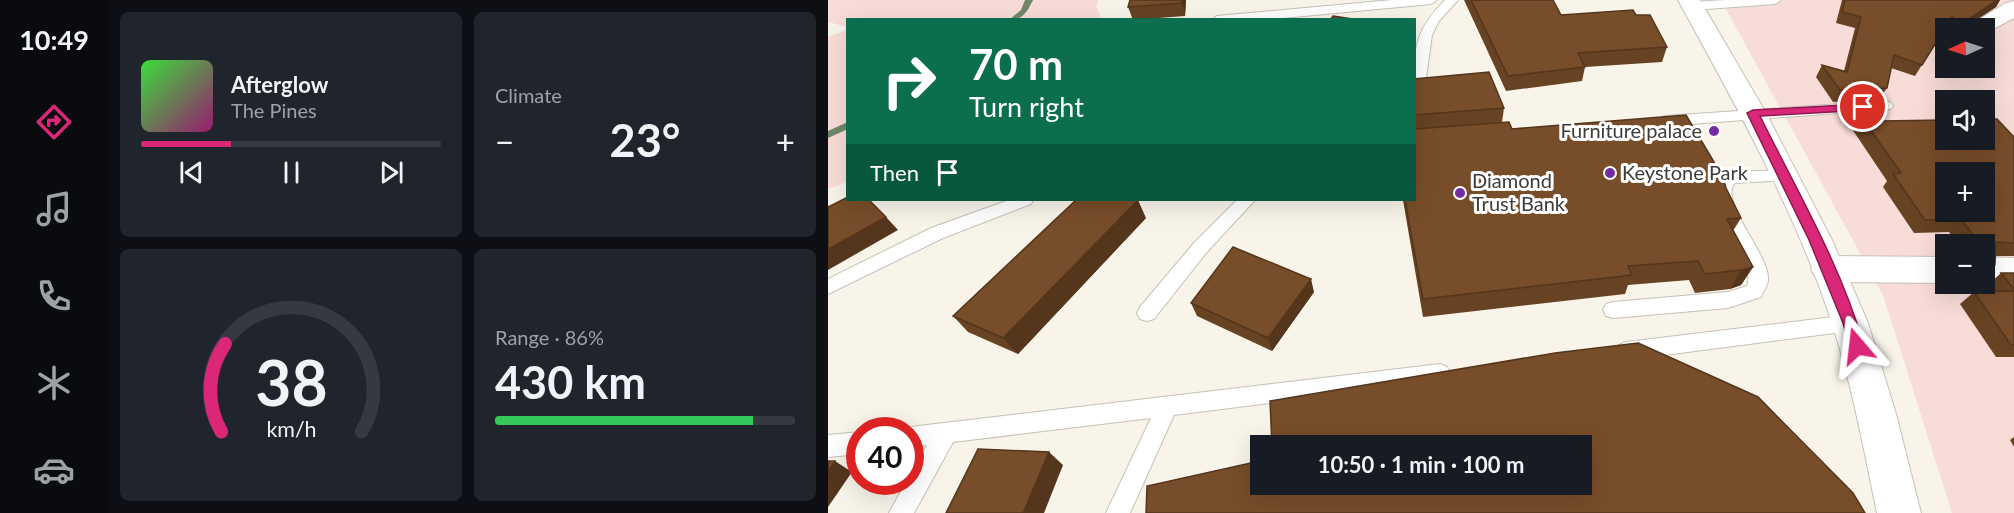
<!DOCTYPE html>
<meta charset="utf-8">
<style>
:root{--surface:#171b24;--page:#20242c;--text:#f1f3f6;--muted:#9ea1a6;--line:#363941;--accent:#db2777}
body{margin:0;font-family:Lato,sans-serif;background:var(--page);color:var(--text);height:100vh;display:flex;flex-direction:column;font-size:22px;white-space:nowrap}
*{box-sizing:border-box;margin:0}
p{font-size:20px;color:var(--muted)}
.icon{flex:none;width:33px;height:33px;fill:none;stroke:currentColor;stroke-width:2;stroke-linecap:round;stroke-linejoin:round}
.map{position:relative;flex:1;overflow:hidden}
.panel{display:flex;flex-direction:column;gap:12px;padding:12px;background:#0d0f14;width:720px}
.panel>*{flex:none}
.top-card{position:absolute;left:18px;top:18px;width:570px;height:183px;border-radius:0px;box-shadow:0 6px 24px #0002;background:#0b6e4f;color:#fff;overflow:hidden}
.needle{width:39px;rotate:267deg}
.buttons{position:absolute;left:1107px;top:18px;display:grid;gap:12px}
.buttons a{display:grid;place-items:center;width:60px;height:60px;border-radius:0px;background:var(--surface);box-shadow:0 6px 24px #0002;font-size:30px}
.speed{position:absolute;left:18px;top:417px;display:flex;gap:12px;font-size:30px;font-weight:700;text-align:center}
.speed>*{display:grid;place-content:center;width:78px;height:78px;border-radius:50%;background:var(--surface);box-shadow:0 6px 24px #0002;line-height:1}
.speed .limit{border:9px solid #d22;background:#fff;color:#111}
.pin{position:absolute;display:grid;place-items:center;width:51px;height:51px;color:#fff;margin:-26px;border:3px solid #fff;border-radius:50%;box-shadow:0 2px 6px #0007}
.me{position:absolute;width:66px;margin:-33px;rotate:343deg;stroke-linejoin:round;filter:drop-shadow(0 0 4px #0008)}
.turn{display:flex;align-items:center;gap:21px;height:126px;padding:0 24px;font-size:27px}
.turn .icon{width:78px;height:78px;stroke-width:2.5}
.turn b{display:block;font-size:42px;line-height:51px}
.then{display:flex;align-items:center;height:57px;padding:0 24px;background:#0003;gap:12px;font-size:22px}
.big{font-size:45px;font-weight:700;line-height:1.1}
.panel .tile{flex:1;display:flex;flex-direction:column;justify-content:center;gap:9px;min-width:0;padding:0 21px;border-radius:9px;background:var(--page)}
.panel .dial{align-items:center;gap:0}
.dial svg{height:156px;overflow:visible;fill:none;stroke:var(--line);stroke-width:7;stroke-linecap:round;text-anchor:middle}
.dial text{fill:var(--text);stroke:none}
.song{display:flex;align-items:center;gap:18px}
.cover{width:72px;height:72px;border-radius:9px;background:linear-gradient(135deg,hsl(120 70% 55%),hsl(320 70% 35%))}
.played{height:6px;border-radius:3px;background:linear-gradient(90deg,var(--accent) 30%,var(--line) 30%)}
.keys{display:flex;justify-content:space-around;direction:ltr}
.heat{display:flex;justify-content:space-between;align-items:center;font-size:33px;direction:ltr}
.charge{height:9px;border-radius:4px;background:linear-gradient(90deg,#34c759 86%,var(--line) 0)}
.panel .tiles{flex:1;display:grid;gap:12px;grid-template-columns:repeat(2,1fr)}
.trip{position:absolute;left:422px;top:435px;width:342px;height:60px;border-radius:0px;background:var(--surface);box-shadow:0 6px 24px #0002;font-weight:700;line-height:60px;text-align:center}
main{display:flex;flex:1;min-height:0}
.dock{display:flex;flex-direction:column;width:108px;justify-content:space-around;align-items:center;background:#090b0e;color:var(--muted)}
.dock .icon{width:42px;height:42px}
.dock .on{color:var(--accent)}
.dock b{font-size:27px;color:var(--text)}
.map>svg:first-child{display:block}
.green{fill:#f8dcd7;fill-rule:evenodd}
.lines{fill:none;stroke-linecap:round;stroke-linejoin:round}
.stream{fill:#6f8968;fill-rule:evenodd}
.lane-casing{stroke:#c4c0b6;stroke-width:2}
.street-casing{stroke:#c4c0b6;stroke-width:2}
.secondary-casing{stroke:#c4c0b6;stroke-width:2}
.lane{fill:#fff;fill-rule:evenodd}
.street{fill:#fff;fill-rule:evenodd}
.secondary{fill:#fff;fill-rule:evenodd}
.wall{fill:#674223}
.shaded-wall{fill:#54361d}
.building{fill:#784d29;stroke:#54361d;stroke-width:1.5;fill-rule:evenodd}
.route{fill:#db2777;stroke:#8e194d;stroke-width:1.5}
.poi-dot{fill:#742da1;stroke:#fff;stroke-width:2}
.labels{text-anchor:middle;stroke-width:6;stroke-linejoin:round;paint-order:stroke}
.poi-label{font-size:20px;fill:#3e3c38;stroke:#fff;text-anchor:start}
</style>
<main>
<nav class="dock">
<b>10:49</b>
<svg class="icon on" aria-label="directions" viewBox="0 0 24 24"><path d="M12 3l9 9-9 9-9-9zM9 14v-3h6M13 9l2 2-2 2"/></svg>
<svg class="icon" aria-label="music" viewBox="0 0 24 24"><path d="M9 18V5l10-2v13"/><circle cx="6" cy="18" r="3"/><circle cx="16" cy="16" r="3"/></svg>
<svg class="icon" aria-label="phone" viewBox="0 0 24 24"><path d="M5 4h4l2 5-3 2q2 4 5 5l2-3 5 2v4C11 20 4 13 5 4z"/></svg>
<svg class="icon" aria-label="climate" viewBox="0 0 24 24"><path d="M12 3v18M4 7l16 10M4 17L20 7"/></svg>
<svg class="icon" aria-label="car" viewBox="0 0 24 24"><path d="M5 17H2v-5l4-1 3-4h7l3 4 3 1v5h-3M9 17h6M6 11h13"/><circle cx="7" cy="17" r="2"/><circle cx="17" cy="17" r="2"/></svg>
</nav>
<section class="panel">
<div class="tiles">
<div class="tile">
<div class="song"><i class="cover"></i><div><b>Afterglow</b><p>The Pines</p></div></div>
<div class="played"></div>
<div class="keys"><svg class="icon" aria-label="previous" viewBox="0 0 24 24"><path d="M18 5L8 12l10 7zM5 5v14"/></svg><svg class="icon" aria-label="pause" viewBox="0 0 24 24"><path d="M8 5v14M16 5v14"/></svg><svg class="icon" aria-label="next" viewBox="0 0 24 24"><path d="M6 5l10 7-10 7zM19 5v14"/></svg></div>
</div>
<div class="tile"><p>Climate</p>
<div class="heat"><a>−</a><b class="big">23°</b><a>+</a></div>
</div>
<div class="tile dial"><svg viewBox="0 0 100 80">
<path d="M14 69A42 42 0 1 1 86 69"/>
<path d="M14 69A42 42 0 0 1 16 24" stroke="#db2777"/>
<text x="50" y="56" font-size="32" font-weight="700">38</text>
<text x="50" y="72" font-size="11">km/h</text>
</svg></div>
<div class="tile"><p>Range · 86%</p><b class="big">430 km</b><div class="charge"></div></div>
</div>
</section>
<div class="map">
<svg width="1186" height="513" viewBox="0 0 1186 513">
<rect width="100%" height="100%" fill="#f9f4ea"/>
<path class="green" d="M0,0H271L268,6L274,19L20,20L19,27L0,22Z
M893,0H1186V513H1124L1055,295ZM1118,28H1156V68H1118ZM1118,100H1156V140H1118ZM1118,172H1156V212H1118ZM1118,244H1156V284H1118Z
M19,30V182L0,189V37Z"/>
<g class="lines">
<path class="stream" d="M197,0H205C199,12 195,20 181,20L193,10Z
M20,122V129L0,138V131Z"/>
<defs>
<path id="lane" d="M564,0H609L603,4L434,20H383L389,16Z
M617,0H630L611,21L604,35L598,78L596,81H586C586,44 590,27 617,0Z
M897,0H953L947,4L865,10L859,6L865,2Z
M1058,101L1063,103L1065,106L1063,109L836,126L829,121L836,116Z
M956,170L962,172L964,176L962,180L907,183C890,202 942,254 940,280C940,286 935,292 933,297L900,308L785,318L778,316L775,310L778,304L785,302L900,292L919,286C931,257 856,186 903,172Z
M181,200H205L203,204L115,238L0,294V279L103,228Z
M409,200H427L378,253L326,319L319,321L312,319L309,313L312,307L366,243Z
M1022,315L1029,317L1032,323L1029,329L1022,331L798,360L791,357L788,351L791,345L798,342Z
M612,364L619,367L622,373L619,379L612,382L346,415L302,513H278L323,418L125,442L86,513H61L78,482H82V474L99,445L82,447V430H74L82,427Z
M32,432V454L0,457V435Z"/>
<path id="street" d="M1186,1V18L1156,34V28H1141L1145,23L1178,3Z
M1000,256L1118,257V283L1000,282L988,278L983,269L988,260Z
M1156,257L1186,258V284L1156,283Z"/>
<path id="secondary" d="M850,0H872L938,113L1004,240L1040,323L1068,414L1093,513H1049C1036,450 1024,385 1004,323C968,212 906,102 850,0Z"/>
</defs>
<use href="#lane" class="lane-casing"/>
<use href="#street" class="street-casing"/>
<use href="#secondary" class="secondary-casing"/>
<use href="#lane" class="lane"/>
<use href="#street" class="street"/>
<use href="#secondary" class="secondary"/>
</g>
<path class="wall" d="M302,0H358L357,16L305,20L300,7Z
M636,0H725L733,15H808L839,47L834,62L757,67L754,81L678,91Z
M1014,0H1172L1168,7L1136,28H1117L1087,76L1063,68L1059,88L1051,99L1005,102L988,77L994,65L1016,71L1027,28L1008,23Z
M586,79L676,108L674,122L684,129L898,188L913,218L905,231L925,267L913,285L902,289L867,293L861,280L800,285L797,294L595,317L575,200H586Z
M1022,101L1052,121L1186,137V256H1167V264L1156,275V244H1130L1121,232L1086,233L1055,187L1059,181L1014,114Z
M318,218L190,354L140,332L125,316Z
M1173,273H1186V357H1168L1132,304L1146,292H1164L1160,285Z
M486,292L444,351L369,316L363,303Z
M1186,437V447L1182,440Z"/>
<path class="shaded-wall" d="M354,0H358L357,16L354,3Z
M1169,0H1172L1168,7L1136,28H1132L1136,22Z
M310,200L318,218L190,354L175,338Z
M58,217L70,230L0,270V249Z
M925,267L913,285L902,289L913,270Z
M483,279L486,292L444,351L440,338Z
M221,452L235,465L216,513H195Z
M7,461L24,472L0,507V472Z"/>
<path class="building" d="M302,0H354V3L300,7Z
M643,0H725L733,15L805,10L808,15H822L839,47L750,53L757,67L680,76Z
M1017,0H1169L1136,22L1124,17L1094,65L1066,55L1059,88L1012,90L994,65L1019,72L1033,17L1014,12Z
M505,16L531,20H502Z
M661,72L676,108L586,115V79Z
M1057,99L1052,121L1118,120V140H1156V119H1169L1186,137V243L1168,242L1167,264L1156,250V244H1152L1133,219L1097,220L1065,174L1073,173L1022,101ZM1118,172H1156V212H1118Z
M858,115L895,177L898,188L913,218L899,219L925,267L913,270L877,274L870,261L800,266L804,275L595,299L577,200H586V129L681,122L684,129Z
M20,197V200H41L58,217L0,249V207Z
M248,200H310L175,338L125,316Z
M405,247L483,279L440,338L363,303Z
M1173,273H1186V289Z
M1186,291V345H1183L1146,292Z
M810,343L930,397L1025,493L1037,513H318L319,486L432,461V484H753V446H444L442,401L727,353Z
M150,449L221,452L195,513H118Z
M0,461H7L0,472Z"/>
<path class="route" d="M1035,104L1041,107L1039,110L932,116C969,191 1013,265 1036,346L1034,350L1029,352L1023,350L1015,323L981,240L919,113L925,110Z"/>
<g class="poi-dot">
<circle cx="886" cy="131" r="6"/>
<circle cx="782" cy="173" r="6"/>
<circle cx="632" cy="193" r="6"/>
</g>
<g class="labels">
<g class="poi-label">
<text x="874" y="138" text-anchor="end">Furniture palace</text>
<text x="794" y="180">Keystone Park</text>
<text x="644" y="188">Diamond<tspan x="644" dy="23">Trust Bank</tspan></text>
</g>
</g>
</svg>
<div class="buttons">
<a><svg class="needle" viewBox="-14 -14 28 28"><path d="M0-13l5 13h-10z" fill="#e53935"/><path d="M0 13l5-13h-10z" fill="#9ea1a6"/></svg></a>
<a><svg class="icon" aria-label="sound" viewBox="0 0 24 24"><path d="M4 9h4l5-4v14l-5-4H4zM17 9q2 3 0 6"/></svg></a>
<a>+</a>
<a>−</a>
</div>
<div class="speed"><div class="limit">40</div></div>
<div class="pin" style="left:1035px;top:107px;background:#d93025"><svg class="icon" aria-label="arrive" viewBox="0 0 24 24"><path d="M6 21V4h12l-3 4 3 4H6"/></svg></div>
<svg class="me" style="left:1029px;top:346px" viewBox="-20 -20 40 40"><path d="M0-17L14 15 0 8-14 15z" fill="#db2777" stroke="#fff" stroke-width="4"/></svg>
<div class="trip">10:50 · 1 min · 100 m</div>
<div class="top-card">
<div class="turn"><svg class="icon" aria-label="right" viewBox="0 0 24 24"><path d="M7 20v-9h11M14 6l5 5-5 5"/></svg><div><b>70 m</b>Turn right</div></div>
<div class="then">Then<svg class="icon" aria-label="arrive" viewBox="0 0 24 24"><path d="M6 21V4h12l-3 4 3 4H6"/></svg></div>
</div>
</div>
</main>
